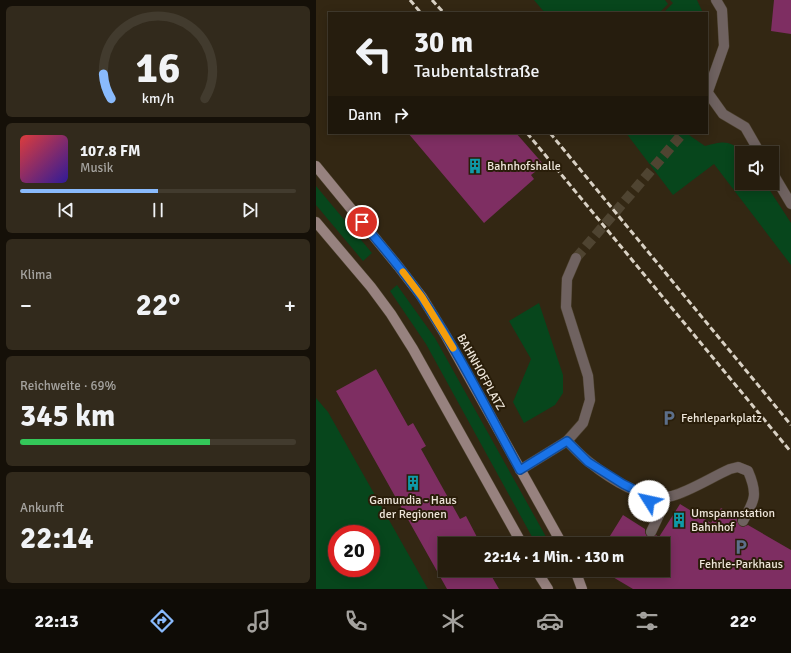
<!DOCTYPE html>
<html lang="de">
<meta charset="utf-8">
<style>
:root{--surface:#261d0e;--page:#322a1c;--text:#f1f3f6;--muted:#a4a29e;--line:#423b2e;--accent:#89bafc}
body{margin:0;font-family:Signika,sans-serif;background:var(--page);color:var(--text);height:100vh;display:flex;flex-direction:column;font-size:15px;white-space:nowrap}
*{box-sizing:border-box;margin:0}
p{font-size:13px;color:var(--muted)}
.icon{flex:none;width:22px;height:22px;fill:none;stroke:currentColor;stroke-width:2;stroke-linecap:round;stroke-linejoin:round}
.map{position:relative;flex:1;overflow:hidden}
.panel{display:flex;flex-direction:column;gap:6px;padding:6px;background:#151008;width:316px}
.panel>*{flex:none}
.guide{position:absolute;left:12px;top:12px;width:380px;height:122px;border-radius:0px;box-shadow:0 2px 10px #0003,0 0 0 1px var(--line);background:#261d0e;color:var(--text);overflow:hidden}
.fabs{position:absolute;left:419px;top:146px;display:grid;gap:8px}
.fabs a{display:grid;place-items:center;width:44px;height:44px;border-radius:0px;background:var(--surface);box-shadow:0 2px 10px #0003,0 0 0 1px var(--line);font-size:20px}
.speed{position:absolute;left:12px;top:525px;display:flex;gap:8px;font-size:20px;font-weight:700;text-align:center}
.speed>*{display:grid;place-content:center;width:52px;height:52px;border-radius:50%;background:var(--surface);box-shadow:0 2px 10px #0003,0 0 0 1px var(--line);line-height:1}
.speed .limit{border:6px solid #d22;background:#fff;color:#111}
.pin{position:absolute;display:grid;place-items:center;width:34px;height:34px;color:#fff;margin:-17px;border:2px solid #fff;border-radius:50%;box-shadow:0 1px 4px #0007}
.me{position:absolute;width:44px;margin:-22px;rotate:305deg;stroke-linejoin:round;filter:drop-shadow(0 0 3px #0008)}
.turn{display:flex;align-items:center;gap:14px;height:84px;padding:0 20px;font-size:18px}
.turn .icon{width:52px;height:52px;stroke-width:2.5}
.turn b{display:block;font-size:28px;line-height:34px}
.then{display:flex;align-items:center;height:38px;padding:0 20px;background:#0003;gap:8px;font-size:15px}
.big{font-size:30px;font-weight:700;line-height:1.1}
.panel .card{flex:1;display:flex;flex-direction:column;justify-content:center;gap:6px;min-width:0;padding:0 14px;border-radius:6px;background:var(--page)}
.panel .dial{align-items:center;gap:0}
.dial svg{height:104px;overflow:visible;fill:none;stroke:var(--line);stroke-width:7;stroke-linecap:round;text-anchor:middle}
.dial text{fill:var(--text);stroke:none}
.song{display:flex;align-items:center;gap:12px}
.cover{width:48px;height:48px;border-radius:6px;background:linear-gradient(135deg,hsl(0 70% 55%),hsl(250 70% 35%))}
.played{height:4px;border-radius:2px;background:linear-gradient(90deg,var(--accent) 50%,var(--line) 50%)}
.keys{display:flex;justify-content:space-around;direction:ltr}
.heat{display:flex;justify-content:space-between;align-items:center;font-size:22px;direction:ltr}
.charge{height:6px;border-radius:3px;background:linear-gradient(90deg,#34c759 69%,var(--line) 0)}
.trip{position:absolute;left:122px;top:537px;width:232px;height:40px;border-radius:0px;background:var(--surface);box-shadow:0 2px 10px #0003,0 0 0 1px var(--line);font-weight:700;line-height:40px;text-align:center}
.menu{display:flex;height:64px;justify-content:space-around;align-items:center;background:#0f0c06;color:var(--muted)}
.menu .icon{width:28px;height:28px}
.menu .current{color:var(--accent)}
.menu b{font-size:18px;color:var(--text)}
main{display:flex;flex:1;min-height:0}
.map>svg:first-child{display:block}
.green{fill:#07461c;fill-rule:evenodd}
.building{fill:#7e2e62}
.lines{fill:none;stroke-linecap:round;stroke-linejoin:round}
.street-tunnel{stroke:#4f4431;stroke-width:10;stroke-dasharray:10 5;stroke-linecap:butt}
.lane-casing{stroke:#4d422f;stroke-width:11}
.street-casing{stroke:#4d422f;stroke-width:11}
.secondary-casing{stroke:#4d422f;stroke-width:11}
.lane{stroke:#6f6260;stroke-width:10}
.street{stroke:#6f6260;stroke-width:10}
.secondary{stroke:#97827f;stroke-width:10}
.rail{stroke:#d9d1c4;stroke-width:3;stroke-dasharray:6 3;stroke-linecap:butt}
.route-casing{stroke:#114b97;stroke-width:10}
.route{stroke:#1a73e8;stroke-width:7}
.slow{stroke:#f59e0b;stroke-width:7}
.labels{text-anchor:middle;stroke-width:4;stroke-linejoin:round;paint-order:stroke}
.poi-label{font-size:12px;fill:#ede5d9;stroke:#291d09;text-anchor:start}
.street-label{font-size:12px;fill:#ede5d9;stroke:#291d09}
</style>
<main>
<section class="panel">
<div class="card dial"><svg viewBox="0 0 100 80">
<path d="M14 69A42 42 0 1 1 86 69"/>
<path d="M14 69A42 42 0 0 1 8 50" stroke="#89bafc"/>
<text x="50" y="56" font-size="32" font-weight="700">16</text>
<text x="50" y="72" font-size="11">km/h</text>
</svg></div>
<div class="card">
<div class="song"><i class="cover"></i><div><b>107.8 FM</b><p>Musik</p></div></div>
<div class="played"></div>
<div class="keys"><svg class="icon" aria-label="previous" viewBox="0 0 24 24"><path d="M18 5L8 12l10 7zM5 5v14"/></svg><svg class="icon" aria-label="pause" viewBox="0 0 24 24"><path d="M8 5v14M16 5v14"/></svg><svg class="icon" aria-label="next" viewBox="0 0 24 24"><path d="M6 5l10 7-10 7zM19 5v14"/></svg></div>
</div>
<div class="card"><p>Klima</p>
<div class="heat"><a>−</a><b class="big">22°</b><a>+</a></div>
</div>
<div class="card"><p>Reichweite · 69%</p><b class="big">345 km</b><div class="charge"></div></div>
<div class="card"><p>Ankunft</p><b class="big">22:14</b></div>
</section>
<div class="map">
<svg width="475" height="589" viewBox="0 0 475 589">
<rect width="100%" height="100%" fill="#332713"/>
<path class="green" d="M218,0H349L352,4L343,13H229Z
M354,0H381L387,13H347L357,3Z
M310,133H370L389,146C408,141 412,140 428,152L429,153H426V183H449L475,223V265L398,164L357,195Z
M0,186L56,253L47,261L0,205Z
M81,285L119,338L234,544H220L110,344L74,291Z
M223,303L247,375V393L239,405L208,423L197,402L215,359L193,321Z
M0,398L12,412L112,589H0ZM21,534H55V568H21Z"/>
<path class="building" d="M458,0H475V34L455,31Z
M92,133H200L228,165L215,175L218,179L168,223Z
M60,369L92,426L97,423L110,446L105,449L144,519L150,516L162,539L157,542L158,544H129V570H172L183,589H131L20,391Z
M364,504L395,523L405,508L421,518V521L424,526L427,527L432,525L475,550V589H317L285,570H347V544H289L307,515L329,529V533L332,538H336L340,535L343,537Z"/>
<g class="lines">
<path class="street-tunnel" d="M260,258L367,133"/>
<defs>
<path id="lane" d="M251,441C258,448 265,456 273,462C293,478 329,502 356,496C374,491 396,477 414,469L422,467L432,471C442,494 439,500 427,521
M325,493L343,511V515L335,532"/>
<path id="street" d="M392,93L407,114L429,127L444,153
M391,94L408,46L406,10L400,0
M456,172L475,204
M204,470L251,441L267,423L274,400L272,376L250,307L251,279L260,258"/>
<path id="secondary" d="M0,166L82,266L106,297L130,336L246,544
M0,222L55,287L75,314L97,349L206,544
M220,570L232,589
M259,570L266,589"/>
</defs>
<use href="#lane" class="lane-casing"/>
<use href="#street" class="street-casing"/>
<use href="#secondary" class="secondary-casing"/>
<use href="#lane" class="lane"/>
<use href="#street" class="street"/>
<use href="#secondary" class="secondary"/>
<path class="rail" d="M94,0L105,13
M116,0L128,13
M211,133L475,452
M234,133L475,425"/>
</g>
<g class="lines">
<defs>
<path id="route" d="M46,222C66,247 88,271 106,298C143,352 172,412 204,470L251,441L272,462L307,484L325,493L333,501"/>
</defs>
<use href="#route" class="route-casing"/>
<use href="#route" class="route"/>
<path class="slow" d="M87,272L106,297L137,348"/>
</g>
<defs>
<symbol id="building-bare" viewBox="-9 -9 18 18"><path d="M-4-6H4V6H1V3H-1V6H-4ZM-2.5-4.3h1.7v1.8h-1.7ZM.8-4.3h1.7v1.8H.8ZM-2.5-1h1.7V.8h-1.7ZM.8-1h1.7V.8H.8Z" fill="#0f9aa8" stroke="#291d09" stroke-width="2.5" paint-order="stroke"/></symbol>
<symbol id="parking-bare" viewBox="-9 -9 18 18"><path d="M-3.5-5.5H1a3.5 3.5 0 0 1 0 7H-1V5.5H-3.5ZM-1-3.4V-.6H.8a1.4 1.4 0 0 0 0-2.8Z" fill="#5c6f8a" stroke="#291d09" stroke-width="2.5" paint-order="stroke"/></symbol>
</defs>
<g fill-rule="evenodd">
<use href="#building-bare" x="148" y="155" width="22" height="22"/>
<use href="#parking-bare" x="342" y="407" width="22" height="22"/>
<use href="#building-bare" x="86" y="472" width="22" height="22"/>
<use href="#building-bare" x="352" y="509" width="22" height="22"/>
<use href="#parking-bare" x="414" y="536" width="22" height="22"/>
</g>
<g class="labels">
<g class="poi-label">
<text x="171" y="170">Bahnhofshalle</text>
<text x="365" y="422">Fehrleparkplatz</text>
<text x="97" y="504" text-anchor="middle">Gamundia - Haus<tspan x="97" dy="14">der Regionen</tspan></text>
<text x="375" y="517">Umspannstation<tspan x="375" dy="14">Bahnhof</tspan></text>
<text x="425" y="568" text-anchor="middle">Fehrle-Parkhaus</text>
</g>
<g class="street-label">
<text transform="translate(165 372) rotate(61)" y="4">BAHNHOFPLATZ</text>
</g>
</g>
</svg>
<div class="fabs">
<a><svg class="icon" aria-label="sound" viewBox="0 0 24 24"><path d="M4 9h4l5-4v14l-5-4H4zM17 9q2 3 0 6"/></svg></a>
</div>
<div class="speed"><div class="limit">20</div></div>
<div class="pin" style="left:46px;top:222px;background:#d93025"><svg class="icon" aria-label="arrive" viewBox="0 0 24 24"><path d="M6 21V4h12l-3 4 3 4H6"/></svg></div>
<svg class="me" style="left:333px;top:501px" viewBox="-20 -20 40 40"><circle r="19" fill="#fff"/><path d="M0-13L10 11 0 6-10 11z" fill="#1a73e8"/></svg>
<div class="trip">22:14 · 1 Min. · 130 m</div>
<div class="guide">
<div class="turn"><svg class="icon" aria-label="left" viewBox="0 0 24 24"><path d="M17 20v-9H6M10 6l-5 5 5 5"/></svg><div><b>30 m</b>Taubentalstraße</div></div>
<div class="then">Dann<svg class="icon" aria-label="right" viewBox="0 0 24 24"><path d="M7 20v-9h11M14 6l5 5-5 5"/></svg></div>
</div>
</div>
</main>
<nav class="menu">
<b>22:13</b>
<svg class="icon current" aria-label="directions" viewBox="0 0 24 24"><path d="M12 3l9 9-9 9-9-9zM9 14v-3h6M13 9l2 2-2 2"/></svg>
<svg class="icon" aria-label="music" viewBox="0 0 24 24"><path d="M9 18V5l10-2v13"/><circle cx="6" cy="18" r="3"/><circle cx="16" cy="16" r="3"/></svg>
<svg class="icon" aria-label="phone" viewBox="0 0 24 24"><path d="M5 4h4l2 5-3 2q2 4 5 5l2-3 5 2v4C11 20 4 13 5 4z"/></svg>
<svg class="icon" aria-label="climate" viewBox="0 0 24 24"><path d="M12 3v18M4 7l16 10M4 17L20 7"/></svg>
<svg class="icon" aria-label="car" viewBox="0 0 24 24"><path d="M5 17H2v-5l4-1 3-4h7l3 4 3 1v5h-3M9 17h6M6 11h13"/><circle cx="7" cy="17" r="2"/><circle cx="17" cy="17" r="2"/></svg>
<svg class="icon" aria-label="filters" viewBox="0 0 24 24"><path d="M4 7h16M4 17h16"/><circle cx="9" cy="7" r="2"/><circle cx="15" cy="17" r="2"/></svg>
<b>22°</b>
</nav>
